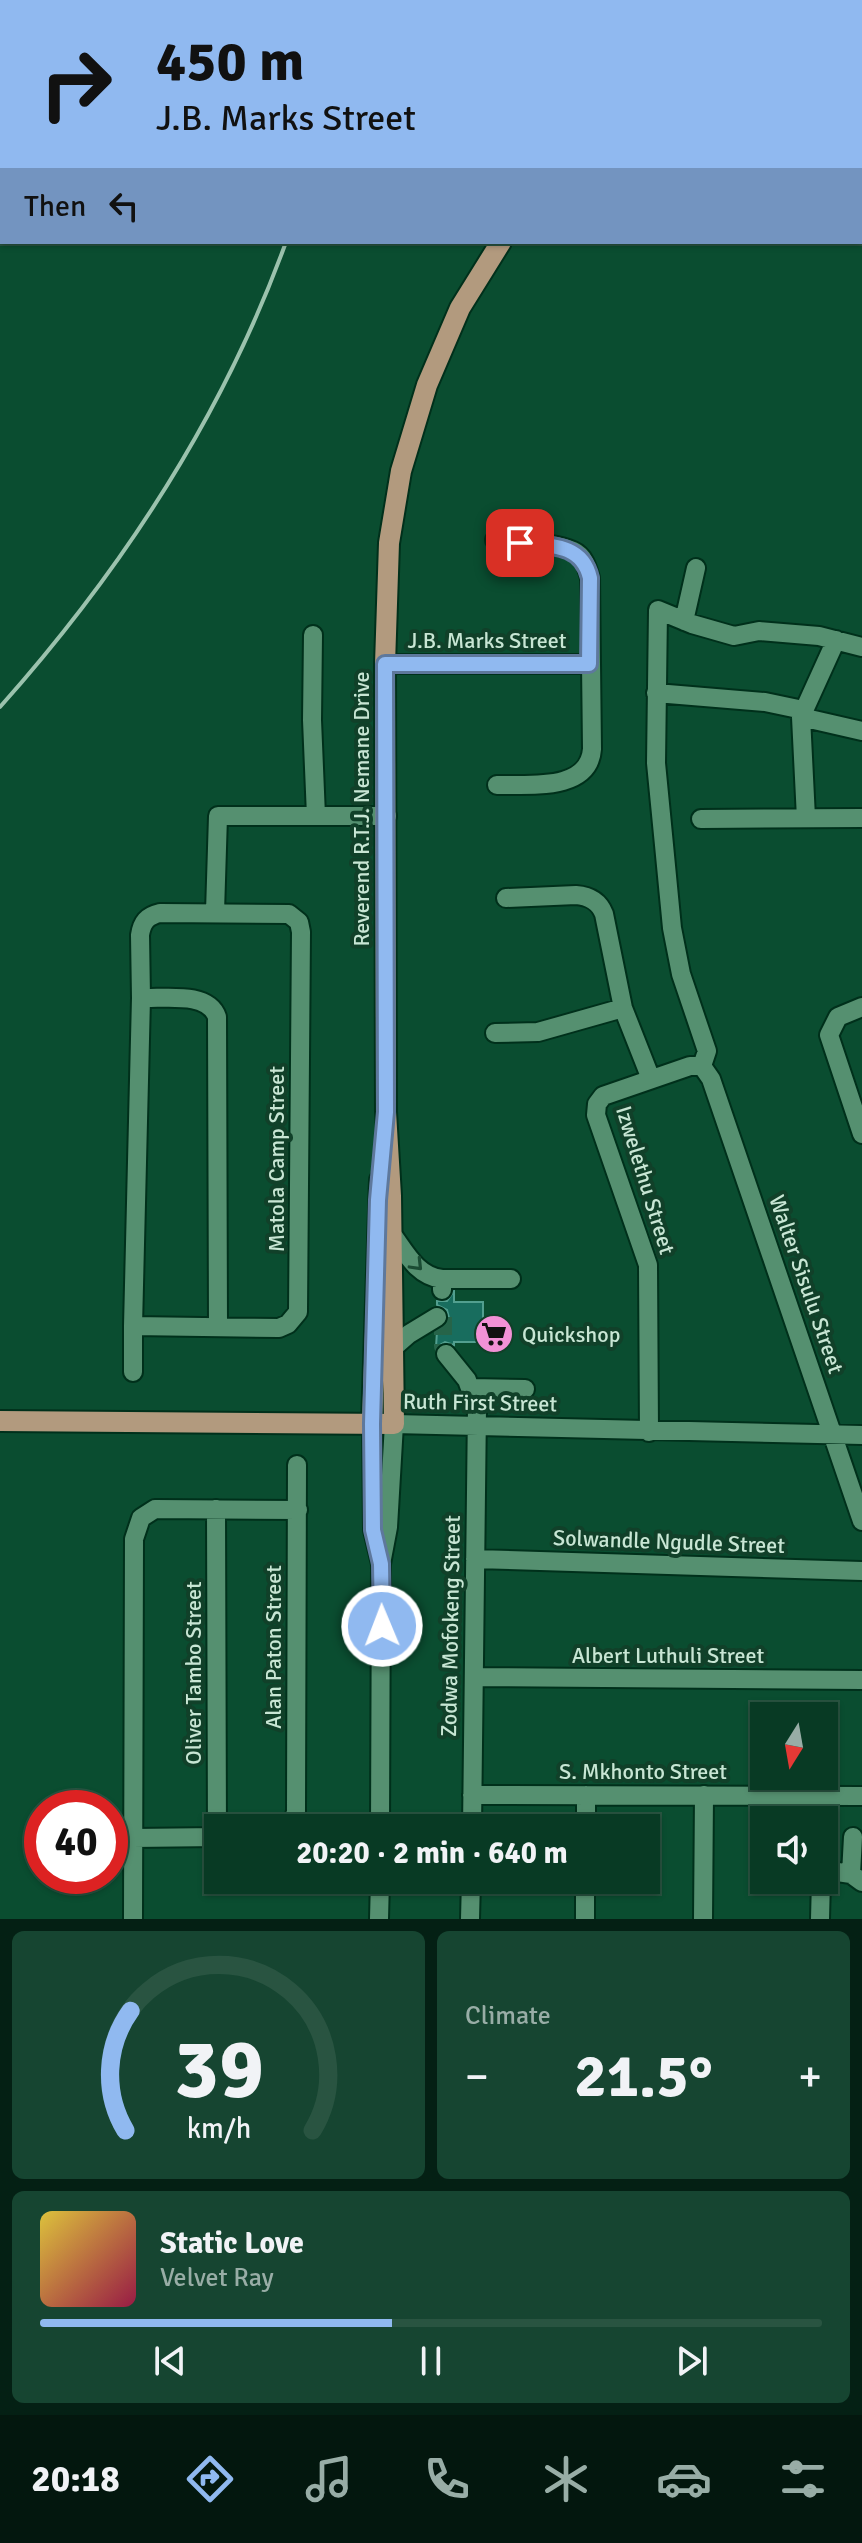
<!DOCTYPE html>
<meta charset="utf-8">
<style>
:root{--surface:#083a24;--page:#164531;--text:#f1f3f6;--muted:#98ada6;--line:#295441;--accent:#90b9f0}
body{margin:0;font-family:Signika,sans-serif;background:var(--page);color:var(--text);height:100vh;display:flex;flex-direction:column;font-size:30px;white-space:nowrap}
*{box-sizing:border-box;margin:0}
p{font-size:26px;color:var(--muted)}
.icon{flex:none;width:44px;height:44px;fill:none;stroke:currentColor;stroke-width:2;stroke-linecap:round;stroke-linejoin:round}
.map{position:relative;height:1919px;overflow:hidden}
.details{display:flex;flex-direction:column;gap:12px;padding:12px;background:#042014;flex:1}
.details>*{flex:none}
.top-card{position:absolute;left:0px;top:0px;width:862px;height:244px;box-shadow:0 2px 6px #0004,0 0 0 2px var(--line);background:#90b9f0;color:#111;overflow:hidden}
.needle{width:52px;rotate:191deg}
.fabs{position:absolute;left:750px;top:1702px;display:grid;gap:16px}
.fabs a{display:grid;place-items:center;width:88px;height:88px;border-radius:0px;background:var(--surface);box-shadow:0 2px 6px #0004,0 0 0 2px var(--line);font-size:40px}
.speed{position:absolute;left:24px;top:1790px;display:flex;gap:16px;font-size:40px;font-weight:700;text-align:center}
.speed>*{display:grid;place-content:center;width:104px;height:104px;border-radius:50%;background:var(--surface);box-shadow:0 2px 6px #0004,0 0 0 2px var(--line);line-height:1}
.speed .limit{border:12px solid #d22;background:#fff;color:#111}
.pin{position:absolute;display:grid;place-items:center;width:68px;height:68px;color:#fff;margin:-34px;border-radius:16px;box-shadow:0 4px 12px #0006}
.me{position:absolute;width:88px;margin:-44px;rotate:359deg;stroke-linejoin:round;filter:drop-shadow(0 0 6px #0008)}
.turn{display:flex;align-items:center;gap:28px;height:168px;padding:0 24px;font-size:36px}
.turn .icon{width:104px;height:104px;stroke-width:2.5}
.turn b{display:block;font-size:56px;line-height:68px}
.then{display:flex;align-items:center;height:76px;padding:0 24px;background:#0003;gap:16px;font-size:30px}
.big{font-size:60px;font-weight:800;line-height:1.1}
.details .tile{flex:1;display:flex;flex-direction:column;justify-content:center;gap:12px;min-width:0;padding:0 28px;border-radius:12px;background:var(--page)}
.details .dial{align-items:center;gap:0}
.dial svg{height:208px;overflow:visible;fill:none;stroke:var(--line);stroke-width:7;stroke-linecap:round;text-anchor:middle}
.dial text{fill:var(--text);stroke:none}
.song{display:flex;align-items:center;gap:24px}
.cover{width:96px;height:96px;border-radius:12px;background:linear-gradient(135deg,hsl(50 70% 55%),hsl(340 70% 35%))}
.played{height:8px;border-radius:4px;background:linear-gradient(90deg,var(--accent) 45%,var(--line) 45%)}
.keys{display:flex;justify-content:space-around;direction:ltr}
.heat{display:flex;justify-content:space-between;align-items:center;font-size:44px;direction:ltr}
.details .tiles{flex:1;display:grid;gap:12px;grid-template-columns:1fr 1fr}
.tile:last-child{grid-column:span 2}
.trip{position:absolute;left:204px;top:1814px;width:456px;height:80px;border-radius:0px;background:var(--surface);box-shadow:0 2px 6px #0004,0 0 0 2px var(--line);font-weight:800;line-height:80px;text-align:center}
.tab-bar{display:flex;height:128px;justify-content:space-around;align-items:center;background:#03170e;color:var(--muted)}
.tab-bar .icon{width:56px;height:56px}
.tab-bar .current{color:var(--accent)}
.tab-bar b{font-size:36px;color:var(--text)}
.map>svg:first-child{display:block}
.building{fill:#186d5e;stroke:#529f8f;stroke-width:2}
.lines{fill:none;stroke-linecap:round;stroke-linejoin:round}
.minor-tunnel{stroke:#266449;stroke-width:18;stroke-dasharray:18 9;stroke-linecap:butt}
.minor-casing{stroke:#00301b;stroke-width:22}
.major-casing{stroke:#00301b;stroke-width:24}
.minor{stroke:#559070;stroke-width:18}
.major{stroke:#b29a7e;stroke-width:20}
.rail{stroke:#9bc2ad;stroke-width:4}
.oneway{stroke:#1b4c34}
.route-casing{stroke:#5e789c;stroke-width:20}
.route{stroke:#90b9f0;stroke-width:14}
.labels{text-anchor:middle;stroke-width:8;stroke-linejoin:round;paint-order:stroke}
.street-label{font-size:22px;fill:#c8e6d4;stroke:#114029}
.poi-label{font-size:22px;fill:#c8e6d4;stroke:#114029;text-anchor:start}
</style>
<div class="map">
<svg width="862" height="1919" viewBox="0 0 862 1919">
<rect width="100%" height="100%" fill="#0a4d30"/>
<path class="building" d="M454,1291V1302H483V1342H454V1345L445,1342L436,1347L437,1331L447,1323L449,1318L447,1310L437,1305V1301H447Z"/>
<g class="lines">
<path class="minor-tunnel" d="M443,1317V1346L446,1354"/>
<defs>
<path id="minor" d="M551,0V2
M703,0V2
M495,540C517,543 554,542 573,551C584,556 587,567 590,578L592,749C589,792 528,784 497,785
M684,621L696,568
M313,635L312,720L316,816
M385,664H589
M656,693L765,702L803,710
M801,717L862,731
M806,818L801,717L836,640
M701,819L862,818
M506,898L576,895C589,896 599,901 604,914L623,1008L651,1079
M215,912L218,816H387
M141,998C164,999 208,991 217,1017L218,1326
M862,1007L838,1017L829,1035L862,1134
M495,1033L538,1032L623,1008
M702,1066L707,1051L681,974L672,928L664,845L656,763L658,610L692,624L734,636L759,631L819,636L862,647
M702,1066L711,1079L862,1521
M392,1234C406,1253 417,1276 442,1279V1290
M442,1279H511
M393,1348L409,1334L437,1317
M446,1354L467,1380L477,1408L472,1828
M133,1372V1326L141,998L140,935C142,922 147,916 160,913L289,914L299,922L301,932L298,1312L288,1324L279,1328L133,1326
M471,1388L525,1389
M372,1424L373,1530L381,1564L380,1828
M649,1432L648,1265L596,1115L597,1104L603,1096L690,1066H702
M216,1509L217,1837
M475,1559L862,1571
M381,1564L388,1527L394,1424L862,1435
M474,1677L862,1680
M472,1795L862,1796
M822,1820V1796
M292,1828L296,1811L297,1465
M586,1828V1795
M133,1838L218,1837
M824,1870L851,1874L862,1882
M851,1874L853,1837
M133,1919L134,1539L141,1518L155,1509L298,1510
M379,1919L380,1880
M470,1919L471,1880
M585,1919V1880
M703,1919L704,1795
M820,1919L821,1880"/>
<path id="major" d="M736,2L738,0
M0,1421L394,1424L391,1196L386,1112L385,664L389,543L401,471L427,385L460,308L501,242
M372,1424L380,1180"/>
</defs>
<use href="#minor" class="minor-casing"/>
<use href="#major" class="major-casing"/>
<use href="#minor" class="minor"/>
<use href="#major" class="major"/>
<path class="rail" d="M346,2L347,0
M0,707C123,569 223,416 286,242"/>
</g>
<defs><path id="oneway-chevron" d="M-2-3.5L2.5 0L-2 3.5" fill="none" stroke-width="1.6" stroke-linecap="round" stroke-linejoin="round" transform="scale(2)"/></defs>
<use class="oneway" href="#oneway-chevron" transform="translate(417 1265) rotate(46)"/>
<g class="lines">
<defs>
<path id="route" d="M382,1626L381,1564L373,1530L372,1424L378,1200L386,1112L385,664H589L590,578C582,543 549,546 520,543"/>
</defs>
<use href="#route" class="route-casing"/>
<use href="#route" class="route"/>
</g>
<defs>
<symbol id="supermarket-disc" viewBox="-11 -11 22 22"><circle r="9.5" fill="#f291d6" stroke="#114029"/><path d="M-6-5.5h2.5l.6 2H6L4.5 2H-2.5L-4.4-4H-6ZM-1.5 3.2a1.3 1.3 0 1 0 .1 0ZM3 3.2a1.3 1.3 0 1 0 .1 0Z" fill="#111"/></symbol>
</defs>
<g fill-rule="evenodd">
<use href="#supermarket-disc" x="472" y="1312" width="44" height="44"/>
</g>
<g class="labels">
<g class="street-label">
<text x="487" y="648">J.B. Marks Street</text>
<text transform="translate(361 809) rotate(-90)" y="8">Reverend R.T.J. Nemane Drive</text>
<text transform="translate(276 1159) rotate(-90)" y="8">Matola Camp Street</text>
<text transform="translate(646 1180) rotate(73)" y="8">Izwelethu Street</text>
<text transform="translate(807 1284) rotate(71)" y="8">Walter Sisulu Street</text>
<text transform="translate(480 1402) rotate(1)" y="8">Ruth First Street</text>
<text transform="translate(669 1541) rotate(2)" y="8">Solwandle Ngudle Street</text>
<text transform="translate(450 1626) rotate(-89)" y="8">Zodwa Mofokeng Street</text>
<text transform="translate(273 1647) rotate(-90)" y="8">Alan Paton Street</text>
<text x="668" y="1663">Albert Luthuli Street</text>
<text transform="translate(193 1673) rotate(-90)" y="8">Oliver Tambo Street</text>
<text x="643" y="1779">S. Mkhonto Street</text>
</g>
<g class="poi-label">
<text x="522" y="1342">Quickshop</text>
</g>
</g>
</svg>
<div class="fabs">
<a><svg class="needle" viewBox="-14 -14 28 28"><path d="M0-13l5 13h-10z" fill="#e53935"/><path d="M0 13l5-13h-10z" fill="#98ada6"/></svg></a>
<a><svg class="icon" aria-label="sound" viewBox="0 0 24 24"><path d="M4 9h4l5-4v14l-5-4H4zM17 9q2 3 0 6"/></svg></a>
</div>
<div class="speed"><div class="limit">40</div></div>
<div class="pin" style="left:520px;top:543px;background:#d93025"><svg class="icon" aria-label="arrive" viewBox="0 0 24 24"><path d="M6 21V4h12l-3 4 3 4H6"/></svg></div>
<svg class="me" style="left:382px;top:1626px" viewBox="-20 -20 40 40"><circle r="17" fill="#90b9f0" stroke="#fff" stroke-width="3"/><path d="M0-11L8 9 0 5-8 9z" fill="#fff"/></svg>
<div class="trip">20:20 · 2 min · 640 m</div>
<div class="top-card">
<div class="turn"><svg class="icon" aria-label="right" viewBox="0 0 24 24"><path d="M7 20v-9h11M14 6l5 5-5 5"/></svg><div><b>450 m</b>J.B. Marks Street</div></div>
<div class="then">Then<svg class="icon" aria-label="left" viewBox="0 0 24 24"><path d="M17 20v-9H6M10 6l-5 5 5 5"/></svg></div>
</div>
</div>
<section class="details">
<div class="tiles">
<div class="tile dial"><svg viewBox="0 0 100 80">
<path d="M14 69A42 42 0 1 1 86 69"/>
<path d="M14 69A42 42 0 0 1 16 23" stroke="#90b9f0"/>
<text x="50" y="56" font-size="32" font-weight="700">39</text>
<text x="50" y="72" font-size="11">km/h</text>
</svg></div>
<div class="tile"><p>Climate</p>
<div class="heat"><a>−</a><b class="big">21.5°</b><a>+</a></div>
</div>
<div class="tile">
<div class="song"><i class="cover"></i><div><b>Static Love</b><p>Velvet Ray</p></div></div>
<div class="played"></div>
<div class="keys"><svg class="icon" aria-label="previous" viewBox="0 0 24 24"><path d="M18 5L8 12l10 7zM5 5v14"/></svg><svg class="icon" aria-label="pause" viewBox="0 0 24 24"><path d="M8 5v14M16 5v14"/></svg><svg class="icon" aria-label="next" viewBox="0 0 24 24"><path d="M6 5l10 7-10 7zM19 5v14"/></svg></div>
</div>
</div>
</section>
<nav class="tab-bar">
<b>20:18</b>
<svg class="icon current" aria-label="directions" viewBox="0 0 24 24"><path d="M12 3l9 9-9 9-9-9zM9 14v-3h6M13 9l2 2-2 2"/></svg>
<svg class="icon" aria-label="music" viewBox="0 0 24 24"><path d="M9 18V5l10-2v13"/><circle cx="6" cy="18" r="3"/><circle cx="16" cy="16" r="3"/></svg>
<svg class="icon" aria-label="phone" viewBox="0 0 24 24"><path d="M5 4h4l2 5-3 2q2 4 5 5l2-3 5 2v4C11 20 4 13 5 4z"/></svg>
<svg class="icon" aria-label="climate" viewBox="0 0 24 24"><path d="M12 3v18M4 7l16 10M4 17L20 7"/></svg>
<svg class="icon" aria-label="car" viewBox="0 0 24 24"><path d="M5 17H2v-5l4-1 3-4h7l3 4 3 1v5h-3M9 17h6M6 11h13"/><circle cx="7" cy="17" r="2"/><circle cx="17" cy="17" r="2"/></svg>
<svg class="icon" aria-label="filters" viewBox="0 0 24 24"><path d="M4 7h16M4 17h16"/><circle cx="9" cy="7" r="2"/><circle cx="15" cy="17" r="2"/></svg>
</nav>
